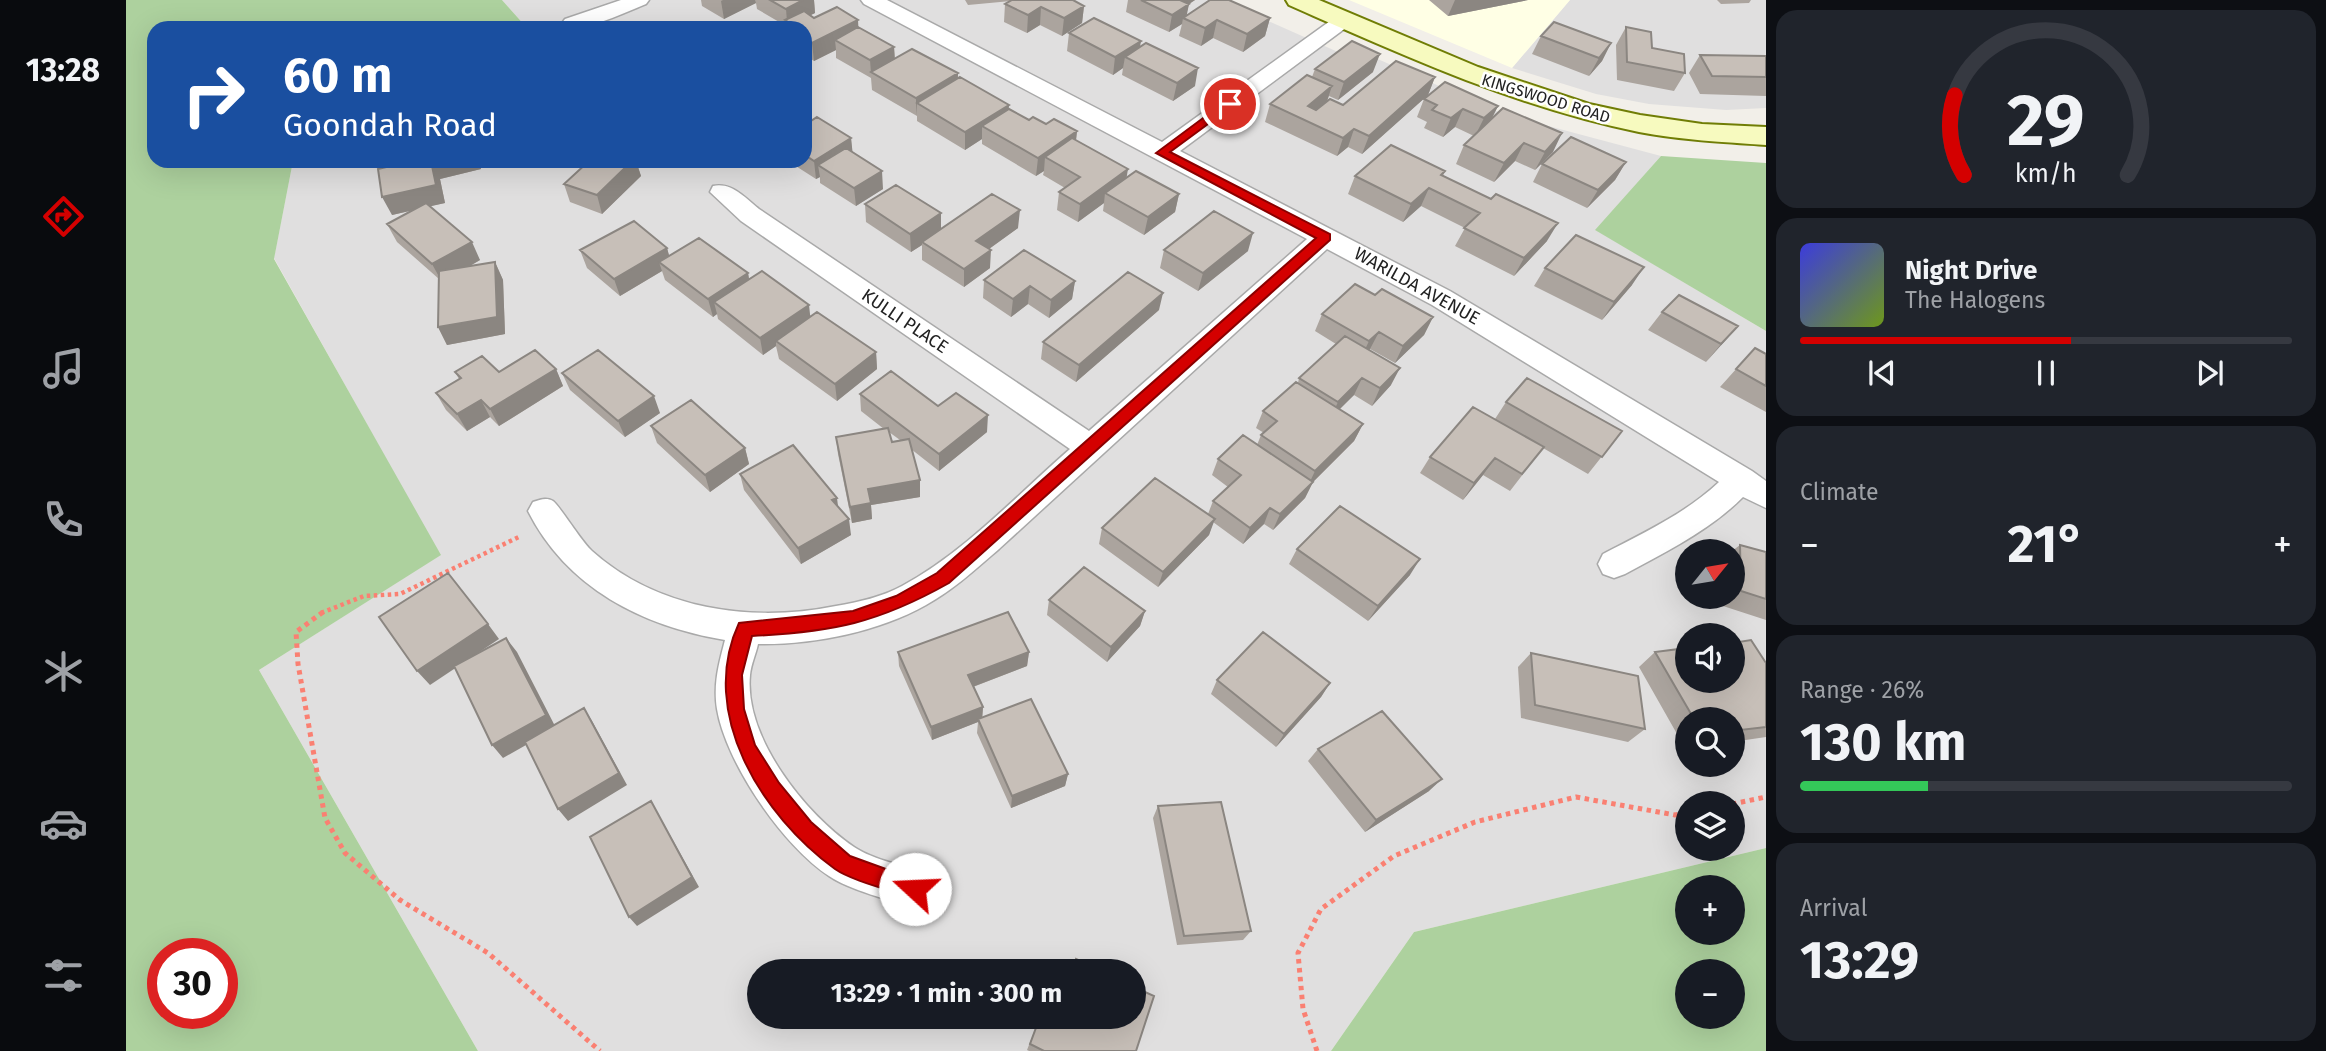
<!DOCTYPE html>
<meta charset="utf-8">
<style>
:root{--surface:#171b24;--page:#20242c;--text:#f1f3f6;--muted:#9ea1a6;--line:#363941;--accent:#d40000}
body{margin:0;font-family:"Fira Sans",sans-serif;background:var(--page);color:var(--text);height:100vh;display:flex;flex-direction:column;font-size:26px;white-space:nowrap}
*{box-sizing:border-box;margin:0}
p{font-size:23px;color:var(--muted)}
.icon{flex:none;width:38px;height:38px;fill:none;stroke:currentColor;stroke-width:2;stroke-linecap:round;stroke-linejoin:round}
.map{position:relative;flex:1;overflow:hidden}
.panel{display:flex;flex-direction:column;gap:10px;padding:10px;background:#0d0f14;width:560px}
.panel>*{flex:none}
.top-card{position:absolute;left:21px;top:21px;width:665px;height:147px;border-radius:21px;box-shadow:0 7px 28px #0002;background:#1a4fa0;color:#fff;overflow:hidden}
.needle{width:46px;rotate:60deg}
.controls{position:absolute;left:1549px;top:539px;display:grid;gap:14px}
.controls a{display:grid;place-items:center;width:70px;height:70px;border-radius:50%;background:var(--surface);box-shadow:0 7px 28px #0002;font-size:35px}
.speed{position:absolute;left:21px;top:938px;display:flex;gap:14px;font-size:35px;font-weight:700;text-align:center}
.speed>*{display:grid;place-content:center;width:91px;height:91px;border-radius:50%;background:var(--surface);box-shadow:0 7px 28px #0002;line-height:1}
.speed .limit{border:10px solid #d22;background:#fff;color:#111}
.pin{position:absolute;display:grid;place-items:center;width:60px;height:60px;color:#fff;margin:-30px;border:4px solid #fff;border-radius:50%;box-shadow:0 2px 7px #0007}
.me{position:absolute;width:77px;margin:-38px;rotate:290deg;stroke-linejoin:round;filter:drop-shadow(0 0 5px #0008)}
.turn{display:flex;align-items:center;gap:24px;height:147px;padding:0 21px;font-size:32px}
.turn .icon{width:91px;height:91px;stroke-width:2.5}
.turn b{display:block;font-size:49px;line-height:60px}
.big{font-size:52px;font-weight:700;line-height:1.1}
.panel .widget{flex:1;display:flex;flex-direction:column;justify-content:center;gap:10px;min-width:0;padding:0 24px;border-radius:21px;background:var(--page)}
.panel .dial{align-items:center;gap:0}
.dial svg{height:182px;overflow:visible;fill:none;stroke:var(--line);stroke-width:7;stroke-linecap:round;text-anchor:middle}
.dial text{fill:var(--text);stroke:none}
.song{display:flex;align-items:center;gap:21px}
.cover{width:84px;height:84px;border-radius:10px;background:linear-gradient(135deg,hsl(240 70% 55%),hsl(80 70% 35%))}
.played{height:7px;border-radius:4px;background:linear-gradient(90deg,var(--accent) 55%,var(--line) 55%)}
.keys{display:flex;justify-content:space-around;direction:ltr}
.heat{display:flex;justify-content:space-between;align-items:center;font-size:38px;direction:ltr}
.charge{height:10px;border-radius:5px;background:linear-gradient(90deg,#34c759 26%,var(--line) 0)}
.trip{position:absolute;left:621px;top:959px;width:399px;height:70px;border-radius:35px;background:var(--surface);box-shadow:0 7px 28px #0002;font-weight:700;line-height:70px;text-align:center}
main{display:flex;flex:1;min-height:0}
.menu{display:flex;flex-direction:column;width:126px;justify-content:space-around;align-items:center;background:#090b0e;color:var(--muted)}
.menu .icon{width:49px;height:49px}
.menu .active{color:var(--accent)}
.menu b{font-size:32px;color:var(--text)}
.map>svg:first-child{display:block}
.residential{fill:#e0dfdf;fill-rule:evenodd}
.education{fill:#ffffe5}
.forest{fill:#add19e;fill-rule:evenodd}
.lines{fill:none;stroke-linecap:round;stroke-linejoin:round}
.street-casing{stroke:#a9a9a9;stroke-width:3}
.secondary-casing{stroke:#707d05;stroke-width:4}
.path-far1{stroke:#fa8072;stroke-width:4.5;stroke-dasharray:3.5 3.5;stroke-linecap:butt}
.path{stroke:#fa8072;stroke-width:5;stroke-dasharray:4.5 4.5;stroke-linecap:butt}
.street{fill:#fff;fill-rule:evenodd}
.secondary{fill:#f7fabf;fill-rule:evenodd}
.wall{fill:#aba49e;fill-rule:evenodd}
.shaded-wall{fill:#8b8681}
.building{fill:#c7bfb8;stroke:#8b8681;stroke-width:2}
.route{fill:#d40000;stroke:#8a0000;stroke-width:2}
.labels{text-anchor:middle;stroke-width:5;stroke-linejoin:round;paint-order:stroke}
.far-street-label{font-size:16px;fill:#222;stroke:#fff}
.street-label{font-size:18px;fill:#222;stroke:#fff}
</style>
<main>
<nav class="menu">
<b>13:28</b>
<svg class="icon active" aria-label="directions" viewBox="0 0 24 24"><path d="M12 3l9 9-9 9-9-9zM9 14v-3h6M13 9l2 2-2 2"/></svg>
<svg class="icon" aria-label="music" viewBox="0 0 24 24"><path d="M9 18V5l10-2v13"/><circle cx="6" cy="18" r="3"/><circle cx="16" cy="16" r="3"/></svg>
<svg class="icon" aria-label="phone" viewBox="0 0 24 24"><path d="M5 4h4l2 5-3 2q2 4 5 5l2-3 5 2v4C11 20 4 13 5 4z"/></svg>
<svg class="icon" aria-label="climate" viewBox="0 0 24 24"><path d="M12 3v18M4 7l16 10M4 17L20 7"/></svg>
<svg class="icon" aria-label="car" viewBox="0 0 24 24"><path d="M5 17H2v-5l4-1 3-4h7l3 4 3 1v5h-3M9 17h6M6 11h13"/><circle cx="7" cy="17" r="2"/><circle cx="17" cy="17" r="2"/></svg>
<svg class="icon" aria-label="filters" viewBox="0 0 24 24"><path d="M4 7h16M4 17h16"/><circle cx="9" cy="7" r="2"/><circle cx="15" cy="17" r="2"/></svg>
</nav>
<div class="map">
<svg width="1640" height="1051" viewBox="0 0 1640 1051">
<rect width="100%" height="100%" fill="#f2efe9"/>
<path class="residential" d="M376,0H1095L1212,52L1222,46L1377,114L1535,156L1470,230L1640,331V848L1288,932L1205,1051H352L133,670L314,555L148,258L167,161H679V28H401ZM1561,551H1606V597H1561ZM1561,635H1606V681H1561ZM1561,719H1606V765H1561ZM1561,803H1606V849H1561ZM634,971H1008V1017H634Z
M1444,0H1640V108L1600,110L1523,104L1470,94L1386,68Z"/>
<path class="education" d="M1223,0H1444L1386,68Z"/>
<path class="forest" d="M0,0H376L401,28H28V161H167L148,259L315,555L133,670L352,1051H0ZM37,954H96V1013H37Z
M1535,156L1640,163V331L1469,230Z
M1640,848V1051H1205L1288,932ZM1561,887H1606V933H1561ZM1561,971H1606V1017H1561Z"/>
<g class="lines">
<defs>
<path id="street" d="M495,0H523L520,4C495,14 468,28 441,28L436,23L439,19Z
M735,0H761L1036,142L1211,16H1225L1228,20L1225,24L1054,151L1324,291L1626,471L1640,481V508L1617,497C1583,531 1541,551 1499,574L1488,578L1477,574L1472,564L1477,554C1517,533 1559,514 1593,482L1306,305L1201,249L873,549C850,569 827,590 800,605C752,632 687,645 632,644C630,654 625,664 624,675C618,737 679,814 728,847C747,860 781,866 803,875L809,889L803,903L789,909C765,900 723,890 703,876C657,846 600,763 591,709C587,684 593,663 599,640C516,626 441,588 402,511L407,502C414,500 420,497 427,501C433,505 455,541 466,551C532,610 626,623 710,606C733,602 756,597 776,586C839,552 891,495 944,449L615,221L584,192L587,186C606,182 619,198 633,209L963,431L1181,239L738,4Z"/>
<path id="secondary" d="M1160,0H1193L1352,67L1463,104L1514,115L1576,124L1640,127V145C1597,142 1555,140 1513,132C1390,107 1277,55 1163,5Z"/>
</defs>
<use href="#street" class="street-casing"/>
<use href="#secondary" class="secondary-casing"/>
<path class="path-far1" d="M195,613L238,596L274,594L395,536"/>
<path class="path" d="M197,612L170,632L172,664L199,818L219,853L274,900L362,953L474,1051
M1606,804L1640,797
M1191,1051L1177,1009L1172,953L1195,909L1268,856L1349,822L1450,797L1549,815L1561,813"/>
<use href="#street" class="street"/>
<use href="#secondary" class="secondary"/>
</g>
<path class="wall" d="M575,0H688L689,13L684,15L688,18L733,27L768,47L769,59L832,73V79L903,120L951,131L950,140L1001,178L1053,194L1049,212L1018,235L977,211L978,203L952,222L931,210L933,192L939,188L917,175L918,171L910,176L856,144V139L839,150L791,121V116L746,90L745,78L710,58V50L688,61L679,55V28H660V26L631,9L630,3L598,19L576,6Z
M839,0H947L958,6L956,23L936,36L914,25L901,33L878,22L879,4L885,1L842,5Z
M1002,0H1069L1063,4L1060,15L1144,18L1139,36L1117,52L1087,38L1075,46L1053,36L1056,24L1043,32L1000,12Z
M1303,0H1402L1322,16Z
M1591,0H1625L1623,3L1595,4Z
M1500,27L1559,73L1548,91L1491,80L1490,45Z
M943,33L1014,47L1069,86L1047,101L996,75L997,68L987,75L941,51Z
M1415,36L1485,43L1476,61L1463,76L1406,54Z
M1574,55L1640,56V96L1574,94L1563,73Z
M1189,69L1247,72L1212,100L1203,96L1201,101L1217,105L1309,77L1302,95L1236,154L1222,147L1211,156L1139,122L1144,104L1186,77Z
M1298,99L1372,106L1365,120L1427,152L1409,170L1389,161L1368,182L1330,164L1338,145L1348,136L1329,127L1317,137L1298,128L1301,122L1291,117Z
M679,125L725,138L726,152L757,189L730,206L694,183V177L690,179L662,161H679Z
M281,161H353L355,169L314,179L319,203L304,206L354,260L344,266L369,262L377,280L379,334L321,345L312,327L313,279L271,242L261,224L287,210L266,215Z
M463,161H510L515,176L476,214L444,202L438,184Z
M1500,162L1489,180L1461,208L1407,182L1416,164Z
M1319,171L1317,176L1421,241L1388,276L1329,246L1339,228L1295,206L1277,222L1222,194L1229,176Z
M739,204L815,229L892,228L863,249L864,268L838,287L796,260V245L785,252L740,222Z
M541,248L543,256L622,273L623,279L685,316L750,352L751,369L711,401L653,359L650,346L637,355L592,319L591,314L587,317L539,280L536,271L494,296L461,268L454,250Z
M1038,250L1122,251L1072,291L1034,268Z
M1419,268L1506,285L1476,320L1408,286Z
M858,280L949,281L946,299L923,318L902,304L885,317L857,298Z
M1249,295L1307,317L1298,335L1269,363L1244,349L1243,350L1265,385L1246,406L1228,395L1213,409L1237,424L1228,441L1187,482L1179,498L1147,530L1138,524L1117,544L1087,522L1083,535L1032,587L973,544L976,528L1082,514L1087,501L1102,487L1086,475L1092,459L1131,445L1135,435L1138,433L1130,428L1137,411L1172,383L1173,378L1210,344L1189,331L1196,314Z
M1033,310L950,382L915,359L917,342Z
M1536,312L1612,326L1580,362L1522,330Z
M1629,348L1640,354V412L1594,387Z
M430,369L437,386L373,426L364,417L341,431L320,410L310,393L333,379L329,372H373Z
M436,373L534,413L499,437L444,390Z
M734,394L812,406L861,432L813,471L785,449L794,480V497L745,505L746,519L726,523L712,454L710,437L758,429L735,411ZM763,432L774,440L766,442Z
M1380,402L1496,431L1462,474L1417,448L1384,491L1357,475L1337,500L1294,473L1304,457L1369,419Z
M525,426L619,448L623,464L584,492L531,443Z
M614,474L712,507L725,535L675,564L618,490Z
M1614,545L1640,552V620L1597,606V597H1606V551Z
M1171,549L1284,575L1242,621L1163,564Z
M923,600L1019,611L1014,626L981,662L921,615Z
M772,652H903L901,666L847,687L857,707L856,718L942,774L939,786L885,808L851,733L852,722L806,740L773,666Z
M1529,652L1640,663V737L1606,742V719H1561V748H1559L1513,667Z
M1405,653L1519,729L1502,742L1395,718L1392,667Z
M1091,680L1204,683L1195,697L1150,747L1085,694Z
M1192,749L1303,791L1239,832L1182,761Z
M1032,806L1125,931L1117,940L1051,945L1027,818Z
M914,1017L1010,1051H903L901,1050Z"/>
<path class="shaded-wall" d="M597,0H629L630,3L598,19L595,1Z
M677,0H688L689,13L666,25L661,22L660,9Z
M1048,0H1069L1063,4L1060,19L1057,18L1056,24L1043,32L1046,15L1055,9L1045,15Z
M1329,0H1402L1322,16Z
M958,6L956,23L936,36L938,18Z
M915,7L914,25L901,33L902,15Z
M1144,18L1139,36L1117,52L1121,34Z
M732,20L733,38L709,40L710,50L688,61L686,43Z
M1091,20L1087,38L1075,46L1079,28Z
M1015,41L1012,59L999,57L997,68L987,75L989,57Z
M1485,43L1476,61L1463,76L1473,58Z
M768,47L769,65L745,73L744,60Z
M1254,54L1247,72L1212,100L1218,82Z
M1072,68L1069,86L1047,101L1051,83Z
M832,73L831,92L791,103L790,116V98Z
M1309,77L1302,95L1236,154L1243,136Z
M1206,86L1200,104L1180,121L1182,106Z
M883,105L882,123L856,126V139L839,150V132Z
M1372,106L1363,124L1349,136L1358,118Z
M1337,109L1329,127L1317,137L1325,118Z
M1228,129L1222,147L1211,156L1217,138Z
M951,131L949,149L919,157L918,171L910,176L912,158Z
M1436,133L1427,152L1409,170L1419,152Z
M725,138L727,156L692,165L694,177L690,179L688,161Z
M1398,143L1389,161L1368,182L1378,163Z
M305,161H353L355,169L314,179L319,203L266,215L256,197Z
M506,161H510L515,176L476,214L471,195Z
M1500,162L1489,180L1461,208L1472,190Z
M1002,169L999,187L979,193L978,203L952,222L954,204Z
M756,171L757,189L730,206L728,188Z
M1303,188L1295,206L1277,222L1285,204Z
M1053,194L1049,212L1018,235L1022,217Z
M894,210L892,228L849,259L850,241Z
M815,213V232L796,242V245L785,252L784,234Z
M1432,223L1421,241L1388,276L1398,258Z
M1127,233L1122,251L1072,291L1077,273Z
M346,242L354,260L316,282L306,264Z
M541,248L546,266L533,262L536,271L494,296L488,279Z
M865,250L864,268L838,287V269Z
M369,262L377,280L379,334L321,345L312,327Z
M1518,267L1506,285L1476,320L1488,302Z
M622,273L625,291L588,302L591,314L587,317L582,299Z
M949,281L946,299L923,318L925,300Z
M904,286L902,304L885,317L887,299Z
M1037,293L1033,310L950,382L953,365Z
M683,305L685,323L650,341V346L637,355L634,338Z
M1307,317L1298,335L1269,363L1277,346Z
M1612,326L1597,343L1580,362L1595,344Z
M1253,332L1244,349L1235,358L1243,341Z
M750,352L751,369L711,401L709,384Z
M1274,368L1265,385L1246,406L1254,388Z
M430,369L437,386L373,426L364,409Z
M1236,378L1228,395L1204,419L1212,402Z
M528,396L534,413L499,437L492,421Z
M355,400L364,417L341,431L331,414Z
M862,415L861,432L813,471V454Z
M1237,424L1228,441L1181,488L1189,471Z
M619,448L623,464L584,492L579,475Z
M1369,458L1357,475L1337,500L1348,483Z
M794,480V497L745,505L746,519L726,523L724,507L742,489Z
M1187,482L1179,498L1147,530L1154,514Z
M711,498L713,514L706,500Z
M1144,508L1138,524L1117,544L1124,528Z
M723,519L725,535L675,564L672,548Z
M1089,519L1083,535L1032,587L1037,572Z
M1294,559L1284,575L1242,621L1252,606Z
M1019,611L1014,626L981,662L985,647Z
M362,624L373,639L304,685L291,671Z
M380,638L391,652L430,728L377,758L366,745Z
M903,652L901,666L841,689L842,675Z
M1204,683L1195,697L1150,747L1158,734Z
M857,707L856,721L852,719V722L806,740L805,727Z
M458,708L466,721L501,785L442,821L432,809Z
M942,774L939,786L885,808L886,796Z
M1316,779L1303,791L1239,832L1250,820Z
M525,801L573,887L511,926L503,917Z"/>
<path class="building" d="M644,0H677L660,9Z
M886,0H947L958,6L938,18L915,7L902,15L879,4Z
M1015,0H1054L1063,4L1046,15Z
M1084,0H1103L1144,18L1121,34L1091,20L1079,28L1057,18Z
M711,7L732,20L686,43L679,38V28H671L659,20L678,11L688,18Z
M968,18L1015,41L989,57L943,33Z
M1428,22L1485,43L1473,58L1415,36Z
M732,27L768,47L744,60L709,40Z
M1500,27L1525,32L1526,48L1558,54L1559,73L1501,62Z
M1226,41L1254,54L1218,82L1189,69Z
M1020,43L1072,68L1051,83L999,57Z
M786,49L832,73L790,98L745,72Z
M1574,55L1640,56V77L1586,76Z
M1270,61L1309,77L1243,136L1228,129L1217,138L1144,104L1181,75L1206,86L1182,106L1190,110L1204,99L1217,105Z
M834,77L883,105L839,132L791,103Z
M1319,82L1372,106L1358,118L1337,109L1325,118L1306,110L1311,105L1298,99Z
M1377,108L1436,133L1419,152L1398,143L1378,163L1338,145Z
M883,109L903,120L907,117L920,124L928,119L951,131L912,158L856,126Z
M691,117L725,138L688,161L679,155V125Z
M1445,137L1500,162L1472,190L1416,164Z
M946,138L1002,169L954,204L933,192L954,177L919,157Z
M1265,145L1319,171L1315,175L1365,199L1370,194L1432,223L1398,258L1338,228L1354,213L1303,188L1285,204L1229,176Z
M720,148L756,171L728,188L692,165Z
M281,161H305L310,185L256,197L252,169L282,162Z
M463,161H506L471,195L438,184Z
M1010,171L1053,194L1022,217L979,193Z
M770,185L815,213L784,234L739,204Z
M866,194L894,210L850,241L865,250L838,269L796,242Z
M300,203L346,242L306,264L261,224Z
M1088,211L1127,233L1077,273L1038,250Z
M508,221L541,248L488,279L454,250Z
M1450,235L1518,267L1488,302L1419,268Z
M573,238L622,273L582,299L533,262Z
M898,250L949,281L925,300L904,286L887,299L858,280Z
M369,262L371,317L312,327L313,271Z
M636,271L683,305L634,338L588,302Z
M1002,272L1037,293L953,365L917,342Z
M1229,284L1249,295L1256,289L1307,317L1277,346L1253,332L1243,341L1196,314Z
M1553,295L1612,326L1595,344L1536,312Z
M691,312L750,352L709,384L650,341Z
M1219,336L1274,368L1254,388L1236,378L1212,402L1173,378Z
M1629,348L1640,354V386L1610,369Z
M409,350L430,369L364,409L355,400L331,414L310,393L335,378L329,372L356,356L373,372Z
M472,350L528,396L492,421L436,373Z
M765,371L812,406L830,393L862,415L813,454L734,394Z
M1401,378L1496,431L1476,457L1380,402Z
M1170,382L1237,424L1189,471L1135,435L1151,421L1137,411Z
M565,400L619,448L579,475L525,426Z
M1347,407L1418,447L1396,474L1369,458L1348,483L1304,457Z
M762,428L766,442L783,439L794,480L742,489L745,503L724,507L710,437Z
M1117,435L1187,482L1154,514L1144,508L1124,528L1087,501L1115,475L1092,459Z
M667,445L711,498L706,500L723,519L672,548L614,474Z
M1029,478L1089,519L1037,572L976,528Z
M1214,506L1294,559L1252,606L1171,549Z
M1614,545L1640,552V599L1615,591Z
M958,567L1019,611L985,647L923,600Z
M322,573L362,624L291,671L253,617Z
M882,612L903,652L842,675L857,707L805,727L772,652Z
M1137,632L1204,683L1158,734L1091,680Z
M380,638L420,715L366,745L328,666Z
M1625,640L1640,663V727L1606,731V719H1568L1529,652L1561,648V681H1606V643Z
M1405,653L1512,676L1519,729L1409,705Z
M905,699L942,774L886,796L852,719Z
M458,708L493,773L432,809L399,742Z
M1256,711L1316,779L1250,820L1192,749Z
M525,801L566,877L503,917L464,837Z
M1095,802L1125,931L1058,936L1032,806Z
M950,959L975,971H946Z
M1008,987L1028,996L1010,1051H918L904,1044L914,1017H1008Z"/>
<path class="route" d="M1100,101L1109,104L1044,152L1204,234V240L823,583C752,623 707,632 626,636L616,675L618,709L629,745L653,783L685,822L724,856L796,882L799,889L796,896L789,899C768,891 726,881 709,869C636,816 571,713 613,623L727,611L770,596L811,573L1190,238L1030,153Z"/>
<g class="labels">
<g class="far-street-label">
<text transform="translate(1420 98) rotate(17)" y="6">KINGSWOOD ROAD</text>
</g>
<g class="street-label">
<text transform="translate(1291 286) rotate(29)" y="6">WARILDA AVENUE</text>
<text transform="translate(779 321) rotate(34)" y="6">KULLI PLACE</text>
</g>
</g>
</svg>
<div class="controls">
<a><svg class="needle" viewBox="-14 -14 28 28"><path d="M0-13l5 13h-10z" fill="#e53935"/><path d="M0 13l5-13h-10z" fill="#9ea1a6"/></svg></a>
<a><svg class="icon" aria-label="sound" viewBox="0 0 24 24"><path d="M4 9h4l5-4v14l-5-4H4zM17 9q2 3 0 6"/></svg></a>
<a><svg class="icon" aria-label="search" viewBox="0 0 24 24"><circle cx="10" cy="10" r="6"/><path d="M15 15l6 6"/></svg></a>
<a><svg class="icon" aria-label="layers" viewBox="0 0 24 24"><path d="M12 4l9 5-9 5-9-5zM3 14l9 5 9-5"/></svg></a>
<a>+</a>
<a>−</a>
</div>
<div class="speed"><div class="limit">30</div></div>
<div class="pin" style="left:1104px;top:104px;background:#d93025"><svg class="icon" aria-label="arrive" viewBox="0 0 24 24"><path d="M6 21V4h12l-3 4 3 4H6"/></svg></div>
<svg class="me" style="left:789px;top:889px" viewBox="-20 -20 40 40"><circle r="19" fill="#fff"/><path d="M0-13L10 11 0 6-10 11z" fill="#d40000"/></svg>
<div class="trip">13:29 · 1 min · 300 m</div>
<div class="top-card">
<div class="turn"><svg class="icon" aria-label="right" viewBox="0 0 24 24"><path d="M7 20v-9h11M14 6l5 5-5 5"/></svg><div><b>60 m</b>Goondah Road</div></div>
</div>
</div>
<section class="panel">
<div class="widget dial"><svg viewBox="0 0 100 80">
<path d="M14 69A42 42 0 1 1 86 69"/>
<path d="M14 69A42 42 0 0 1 10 34" stroke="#d40000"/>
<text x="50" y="56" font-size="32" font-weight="700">29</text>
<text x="50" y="72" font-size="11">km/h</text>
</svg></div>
<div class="widget">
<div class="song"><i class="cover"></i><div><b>Night Drive</b><p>The Halogens</p></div></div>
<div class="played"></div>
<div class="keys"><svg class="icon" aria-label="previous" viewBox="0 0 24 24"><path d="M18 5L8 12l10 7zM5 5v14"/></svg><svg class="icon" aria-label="pause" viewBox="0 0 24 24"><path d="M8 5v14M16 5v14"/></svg><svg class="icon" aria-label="next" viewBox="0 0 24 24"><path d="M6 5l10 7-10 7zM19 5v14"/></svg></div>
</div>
<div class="widget"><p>Climate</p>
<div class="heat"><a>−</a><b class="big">21°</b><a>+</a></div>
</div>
<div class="widget"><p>Range · 26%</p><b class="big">130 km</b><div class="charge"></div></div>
<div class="widget"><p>Arrival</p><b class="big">13:29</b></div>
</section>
</main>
